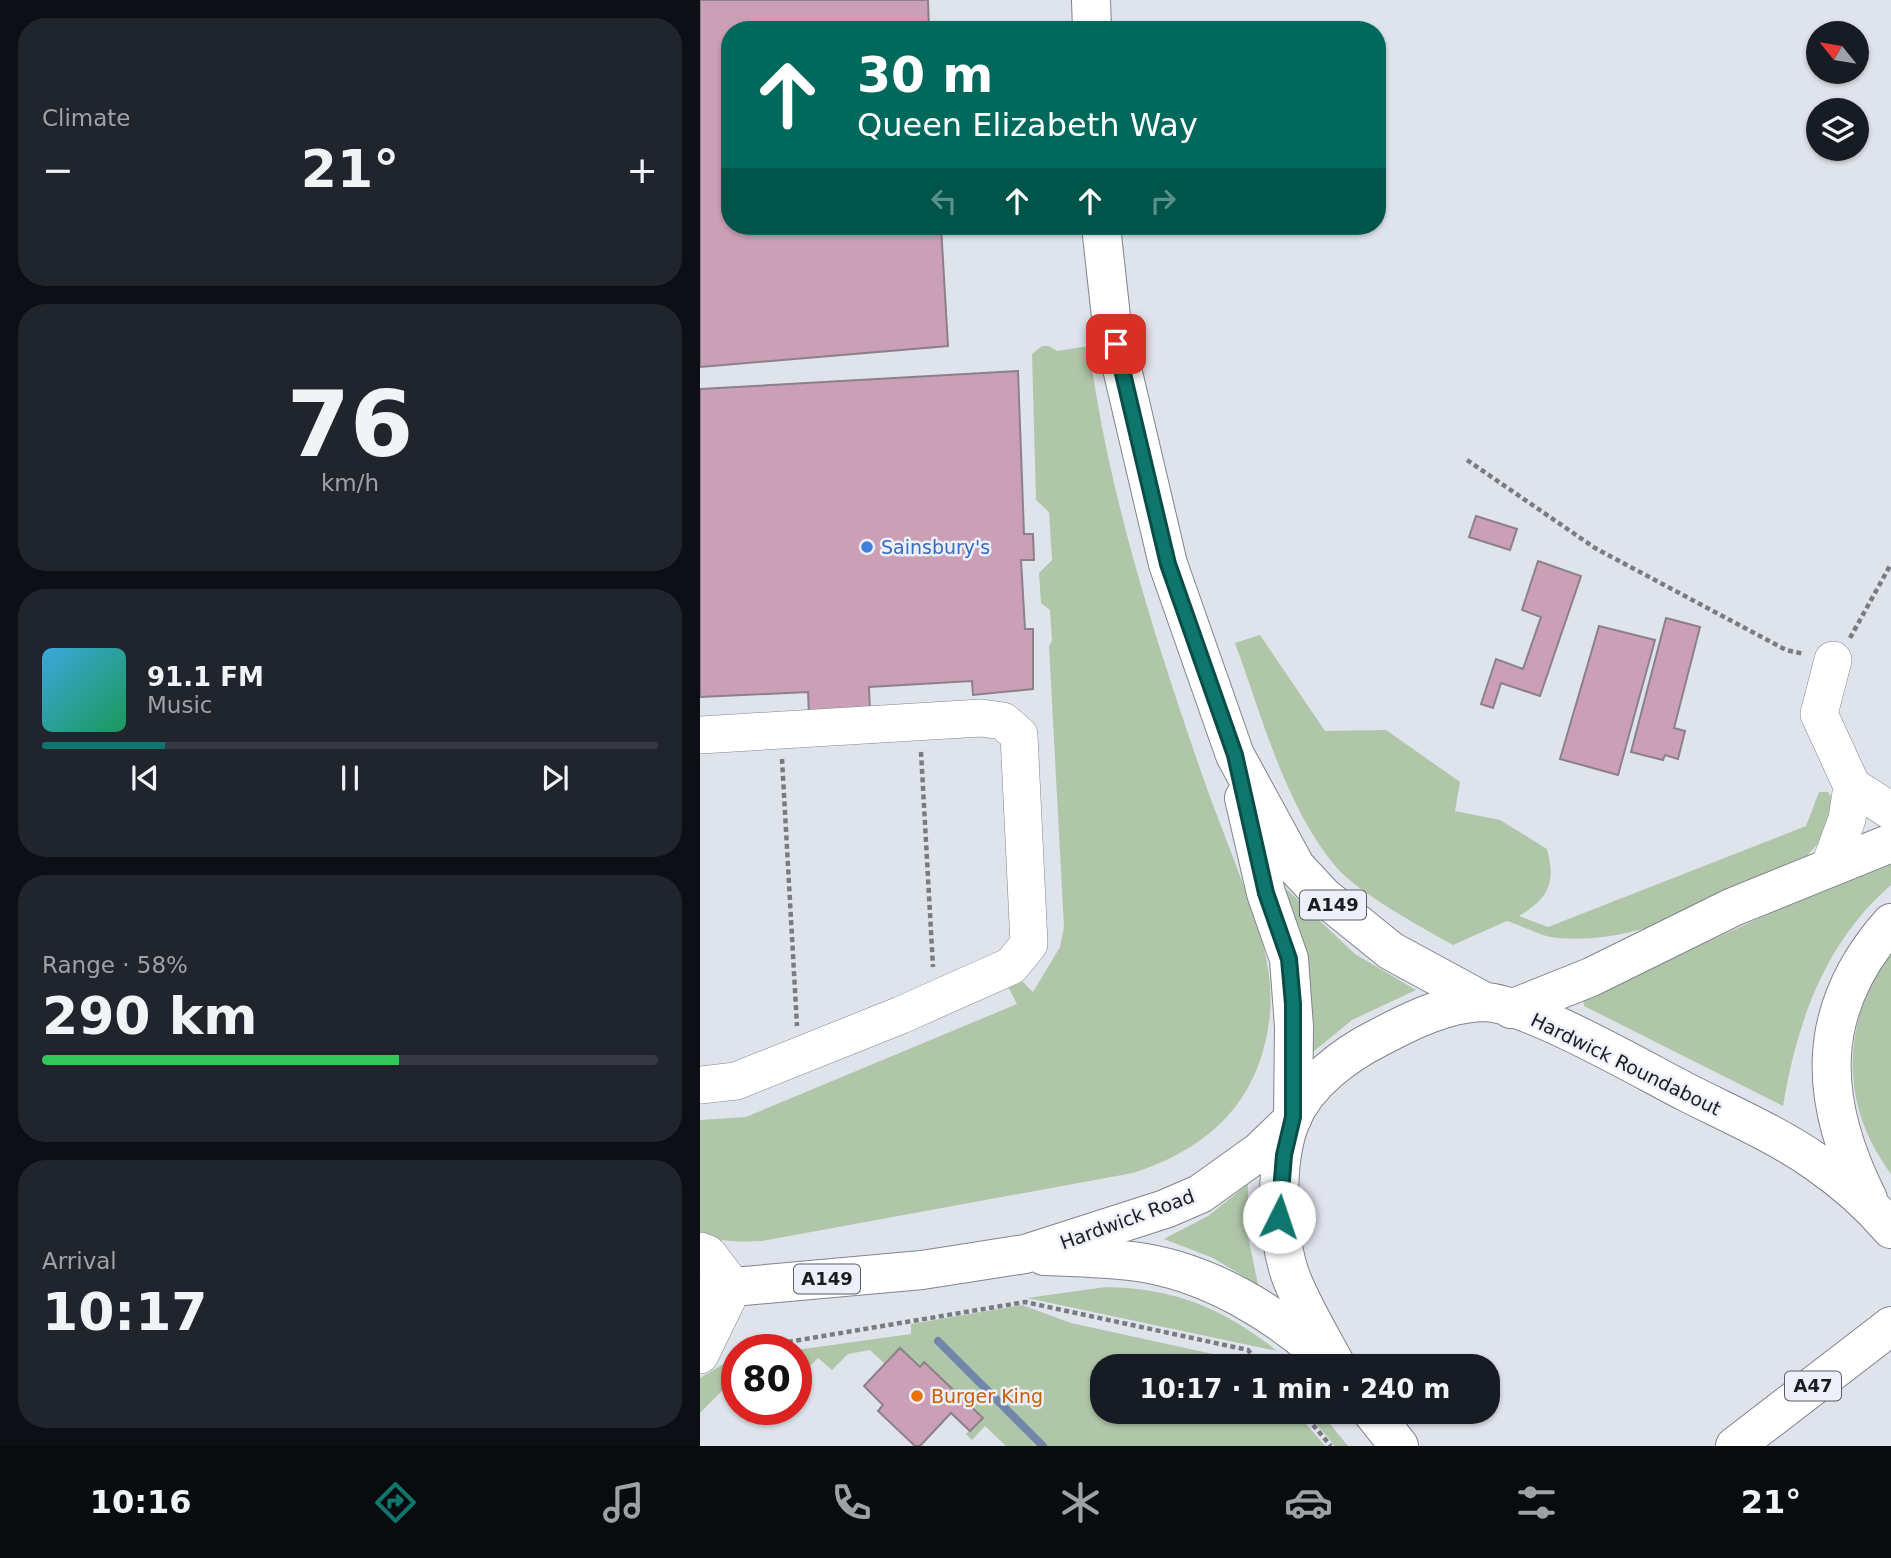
<!DOCTYPE html>
<meta charset="utf-8">
<style>
:root{--surface:#171b24;--page:#20242c;--text:#f1f3f6;--muted:#9ea1a6;--line:#363941;--accent:#0f766e}
body{margin:0;font-family:"DejaVu Sans",sans-serif;background:var(--page);color:var(--text);height:100vh;display:flex;flex-direction:column;font-size:26px;white-space:nowrap}
*{box-sizing:border-box;margin:0}
p{font-size:23px;color:var(--muted)}
.icon{flex:none;width:38px;height:38px;fill:none;stroke:currentColor;stroke-width:2;stroke-linecap:round;stroke-linejoin:round}
.map{position:relative;flex:1;overflow:hidden}
.side{display:flex;flex-direction:column;gap:18px;padding:18px;background:#0d0f14;width:700px}
.side>*{flex:none}
.hud{position:absolute;left:21px;top:21px;width:665px;height:214px;border-radius:28px;box-shadow:0 2px 5px #0004;background:#00695c;color:#fff;overflow:hidden}
.needle{width:46px;rotate:300deg}
.fabs{position:absolute;left:1106px;top:21px;display:grid;gap:14px}
.fabs a{display:grid;place-items:center;width:63px;height:63px;border-radius:50%;background:var(--surface);box-shadow:0 2px 5px #0004;font-size:35px}
.speed{position:absolute;left:21px;top:1334px;display:flex;gap:14px;font-size:35px;font-weight:700;text-align:center}
.speed>*{display:grid;place-content:center;width:91px;height:91px;border-radius:50%;background:var(--surface);box-shadow:0 2px 5px #0004;line-height:1}
.speed .limit{border:10px solid #d22;background:#fff;color:#111}
.pin{position:absolute;display:grid;place-items:center;width:60px;height:60px;color:#fff;margin:-30px;border-radius:14px;box-shadow:0 4px 10px #0006}
.me{position:absolute;width:77px;margin:-38px;rotate:4deg;stroke-linejoin:round;filter:drop-shadow(0 0 5px #0008)}
.turn{display:flex;align-items:center;gap:24px;height:147px;padding:0 21px;font-size:32px}
.turn .icon{width:91px;height:91px;stroke-width:2.5}
.turn b{display:block;font-size:49px;line-height:60px}
.lanes{display:flex;align-items:center;height:66px;padding:0 21px;background:#0003;justify-content:center;gap:35px;direction:ltr}
.lanes .off{opacity:.35}
.big{font-size:52px;font-weight:700;line-height:1.1}
.side .widget{flex:1;display:flex;flex-direction:column;justify-content:center;gap:10px;min-width:0;padding:0 24px;border-radius:28px;background:var(--page)}
.side .dial{align-items:center;gap:0}
.dial b{font-size:91px;line-height:1}
.song{display:flex;align-items:center;gap:21px}
.cover{width:84px;height:84px;border-radius:10px;background:linear-gradient(135deg,hsl(200 70% 55%),hsl(150 70% 35%))}
.played{height:7px;border-radius:4px;background:linear-gradient(90deg,var(--accent) 20%,var(--line) 20%)}
.keys{display:flex;justify-content:space-around;direction:ltr}
.heat{display:flex;justify-content:space-between;align-items:center;font-size:38px;direction:ltr}
.charge{height:10px;border-radius:5px;background:linear-gradient(90deg,#34c759 58%,var(--line) 0)}
.trip{position:absolute;left:390px;top:1354px;width:410px;height:70px;border-radius:28px;background:var(--surface);box-shadow:0 2px 5px #0004;font-weight:700;line-height:70px;text-align:center}
.dock{display:flex;height:112px;justify-content:space-around;align-items:center;background:#090b0e;color:var(--muted)}
.dock .icon{width:49px;height:49px}
.dock .active{color:var(--accent)}
.dock b{font-size:32px;color:var(--text)}
main{display:flex;flex:1;min-height:0}
.map>svg:first-child{display:block}
.green{fill:#b0c6a8}
.lines{fill:none;stroke-linecap:round;stroke-linejoin:round}
.stream{stroke:#7286aa;stroke-width:8}
.building{fill:#cba0b6;stroke:#8b8186;stroke-width:2}
.minor-casing{stroke:#81848d;stroke-width:38}
.major-casing{stroke:#81848d;stroke-width:40}
.highway-casing{stroke:#81848d;stroke-width:40}
.path{stroke:#797b81;stroke-width:4.5;stroke-dasharray:5 3.5;stroke-linecap:butt}
.minor{stroke:#fff;stroke-width:37}
.major{stroke:#fff;stroke-width:38}
.highway{stroke:#fff;stroke-width:38}
.route-casing{stroke:#0a4d48;stroke-width:18}
.route{stroke:#0f766e;stroke-width:12}
.shop-dot{fill:#3f7fe0;stroke:#edf0fa;stroke-width:2.5}
.food-dot{fill:#e8710a;stroke:#edf0fa;stroke-width:2.5}
.labels{text-anchor:middle;stroke-width:5;stroke-linejoin:round;paint-order:stroke}
.shield{fill:#edf0fa;stroke:#5b5c62;stroke-width:2}
.shield-label{font-size:18px;font-weight:bold;fill:#1c1d21}
.shop-label{font-size:19px;fill:#366cbe;stroke:#edf0fa;text-anchor:start}
.street-label{font-size:19px;fill:#1c1d21;stroke:#edf0fa}
.food-label{font-size:19px;fill:#c56008;stroke:#edf0fa;text-anchor:start}
</style>
<main>
<section class="side">
<div class="widget"><p>Climate</p>
<div class="heat"><a>−</a><b class="big">21°</b><a>+</a></div>
</div>
<div class="widget dial"><b>76</b><p>km/h</p></div>
<div class="widget">
<div class="song"><i class="cover"></i><div><b>91.1 FM</b><p>Music</p></div></div>
<div class="played"></div>
<div class="keys"><svg class="icon" aria-label="previous" viewBox="0 0 24 24"><path d="M18 5L8 12l10 7zM5 5v14"/></svg><svg class="icon" aria-label="pause" viewBox="0 0 24 24"><path d="M8 5v14M16 5v14"/></svg><svg class="icon" aria-label="next" viewBox="0 0 24 24"><path d="M6 5l10 7-10 7zM19 5v14"/></svg></div>
</div>
<div class="widget"><p>Range · 58%</p><b class="big">290 km</b><div class="charge"></div></div>
<div class="widget"><p>Arrival</p><b class="big">10:17</b></div>
</section>
<div class="map">
<svg width="1191" height="1446" viewBox="0 0 1191 1446">
<rect width="100%" height="100%" fill="#dfe3ec"/>
<path class="green" d="M342,346H349L357,351L389,346C407,487 451,626 497,760C511,802 528,843 543,884C559,930 576,972 569,1022C558,1104 507,1149 433,1173L62,1241C41,1242 20,1242 0,1234V1120L46,1117L317,1004L305,981L317,976L333,992L360,947L364,927L349,646L352,641L350,610L341,603L339,573L352,560L349,512L336,500L332,354Z
M560,635L625,731L686,730L760,782L755,811L800,820L847,849C856,883 849,898 819,916L848,927L1106,826L1119,792H1128L1134,801L1122,839L1105,858C1028,893 947,946 858,938C842,937 823,926 807,921L753,945C721,927 660,894 637,868C586,809 562,716 535,643Z
M1191,858V885C1125,942 1097,1022 1083,1106L884,1006L883,999Z
M580,883L655,954L716,990L652,1020L607,1057Z
M1191,945V1174C1136,1099 1144,1021 1191,945Z
M548,1184V1236L558,1285L513,1258L464,1239L508,1216Z
M406,1287C474,1288 525,1309 577,1351L327,1298Z
M322,1305L371,1323L554,1363L557,1367H402V1412H596L625,1446H306L285,1426L272,1440L266,1434L282,1417L225,1363L220,1367L185,1364L170,1350L148,1354L132,1370L118,1358L105,1371L96,1365V1350L211,1334V1324Z
M37,1356V1376L0,1413V1378Z
M606,1412H620L648,1446H635Z"/>
<g class="lines">
<path class="stream" d="M238,1341L343,1446"/>
</g>
<path class="building" d="M0,0H228L229,30H30V226H241L248,346L0,367Z
M318,371L324,534H333L334,560H321L325,629H333V689L273,695L272,681L169,687L170,711L109,715L108,692L0,697V389Z
M776,516L817,529L810,550L769,537Z
M838,561L881,576L840,696L801,683L793,708L781,704L796,659L823,669L841,617L822,610Z
M966,618L1000,627L974,728L985,731L978,759L965,755L963,760L931,752Z
M899,626L955,640L918,775L860,759Z
M200,1348L220,1367L224,1362L283,1418L270,1431L251,1413L220,1446H215L178,1411L183,1405L164,1386Z"/>
<g class="lines">
<defs>
<path id="minor" d="M1133,660L1119,714L1152,786
M0,735L281,718L303,721L319,735L329,944L311,966L201,1015L36,1081L0,1085
M1129,868L1147,819L1152,786L1191,811
M0,1251L8,1254L33,1287L0,1355"/>
<path id="major" d="M344,1256C373,1257 402,1258 431,1261C508,1270 580,1315 635,1367
M0,1294L33,1287L222,1270L325,1254L465,1209L500,1194L560,1151L590,1122"/>
<path id="highway" d="M391,0L392,30
M401,226L412,326L468,564L535,755L596,867L623,896L691,951L785,1002
M544,798L566,893L589,959L594,1027L593,1117
M811,1009L891,977L1033,907L1191,843
M1168,1199C1118,1099 1114,1010 1191,923
M637,1367C622,1339 605,1311 593,1282C576,1242 574,1161 591,1120C606,1084 644,1055 678,1038C710,1021 746,1003 783,1002C826,1002 943,1070 986,1092C1029,1114 1076,1134 1116,1162C1145,1182 1169,1203 1191,1229
M672,1412L699,1446
M1035,1446L1191,1326"/>
</defs>
<use href="#minor" class="minor-casing"/>
<use href="#major" class="major-casing"/>
<use href="#highway" class="highway-casing"/>
<path class="path" d="M767,460L895,548L1086,650L1104,654
M1150,638L1191,564
M221,752L233,967
M82,759L97,1026
M46,1349L325,1302L548,1350L562,1367
M602,1412L631,1446"/>
<use href="#minor" class="minor"/>
<use href="#major" class="major"/>
<use href="#highway" class="highway"/>
</g>
<g class="lines">
<defs>
<path id="route" d="M416,344L468,564L535,755L566,893L589,959L593,1004V1117L584,1155L579,1217"/>
</defs>
<use href="#route" class="route-casing"/>
<use href="#route" class="route"/>
</g>
<circle class="shop-dot" cx="167" cy="547" r="7"/>
<circle class="food-dot" cx="217" cy="1396" r="7"/>
<g class="labels">
<g class="shield">
<rect x="600" y="890.5" width="66" height="29" rx="5"/>
<rect x="94" y="1264.5" width="66" height="29" rx="5"/>
<rect x="1085" y="1371.5" width="56" height="29" rx="5"/>
</g>
<g class="shield-label">
<text x="633" y="911">A149</text>
<text x="127" y="1285">A149</text>
<text x="1113" y="1392">A47</text>
</g>
<g class="shop-label">
<text x="181" y="554">Sainsbury's</text>
</g>
<g class="street-label">
<text transform="translate(926 1064) rotate(26)" y="7">Hardwick Roundabout</text>
<text transform="translate(427 1219) rotate(-20)" y="7">Hardwick Road</text>
</g>
<g class="food-label">
<text x="231" y="1403">Burger King</text>
</g>
</g>
</svg>
<div class="fabs">
<a><svg class="needle" viewBox="-14 -14 28 28"><path d="M0-13l5 13h-10z" fill="#e53935"/><path d="M0 13l5-13h-10z" fill="#9ea1a6"/></svg></a>
<a><svg class="icon" aria-label="layers" viewBox="0 0 24 24"><path d="M12 4l9 5-9 5-9-5zM3 14l9 5 9-5"/></svg></a>
</div>
<div class="speed"><div class="limit">80</div></div>
<div class="pin" style="left:416px;top:344px;background:#d93025"><svg class="icon" aria-label="arrive" viewBox="0 0 24 24"><path d="M6 21V4h12l-3 4 3 4H6"/></svg></div>
<svg class="me" style="left:579px;top:1217px" viewBox="-20 -20 40 40"><circle r="19" fill="#fff"/><path d="M0-13L10 11 0 6-10 11z" fill="#0f766e"/></svg>
<div class="trip">10:17 · 1 min · 240 m</div>
<div class="hud">
<div class="turn"><svg class="icon" aria-label="ahead" viewBox="0 0 24 24"><path d="M12 20V5M6 11l6-6 6 6"/></svg><div><b>30 m</b>Queen Elizabeth Way</div></div>
<div class="lanes"><svg class="icon off" aria-label="left" viewBox="0 0 24 24"><path d="M17 20v-9H6M10 6l-5 5 5 5"/></svg><svg class="icon" aria-label="ahead" viewBox="0 0 24 24"><path d="M12 20V5M6 11l6-6 6 6"/></svg><svg class="icon" aria-label="ahead" viewBox="0 0 24 24"><path d="M12 20V5M6 11l6-6 6 6"/></svg><svg class="icon off" aria-label="right" viewBox="0 0 24 24"><path d="M7 20v-9h11M14 6l5 5-5 5"/></svg></div>
</div>
</div>
</main>
<nav class="dock">
<b>10:16</b>
<svg class="icon active" aria-label="directions" viewBox="0 0 24 24"><path d="M12 3l9 9-9 9-9-9zM9 14v-3h6M13 9l2 2-2 2"/></svg>
<svg class="icon" aria-label="music" viewBox="0 0 24 24"><path d="M9 18V5l10-2v13"/><circle cx="6" cy="18" r="3"/><circle cx="16" cy="16" r="3"/></svg>
<svg class="icon" aria-label="phone" viewBox="0 0 24 24"><path d="M5 4h4l2 5-3 2q2 4 5 5l2-3 5 2v4C11 20 4 13 5 4z"/></svg>
<svg class="icon" aria-label="climate" viewBox="0 0 24 24"><path d="M12 3v18M4 7l16 10M4 17L20 7"/></svg>
<svg class="icon" aria-label="car" viewBox="0 0 24 24"><path d="M5 17H2v-5l4-1 3-4h7l3 4 3 1v5h-3M9 17h6M6 11h13"/><circle cx="7" cy="17" r="2"/><circle cx="17" cy="17" r="2"/></svg>
<svg class="icon" aria-label="filters" viewBox="0 0 24 24"><path d="M4 7h16M4 17h16"/><circle cx="9" cy="7" r="2"/><circle cx="15" cy="17" r="2"/></svg>
<b>21°</b>
</nav>
